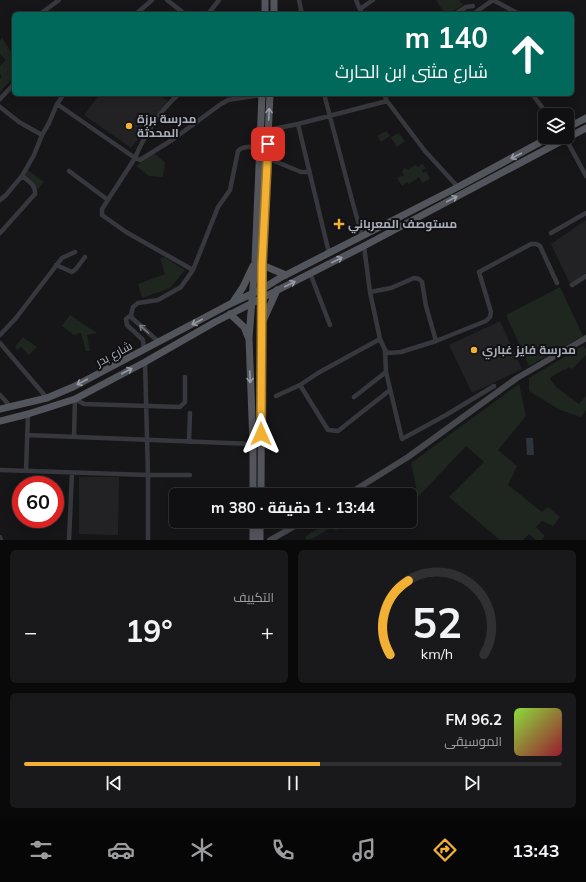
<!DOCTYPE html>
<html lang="ar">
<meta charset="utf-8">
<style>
:root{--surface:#101012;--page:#19191b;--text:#f1f3f6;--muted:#9c9d9f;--line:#303032;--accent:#f2b134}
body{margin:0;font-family:Mulish,Cairo,sans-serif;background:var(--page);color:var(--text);direction:rtl;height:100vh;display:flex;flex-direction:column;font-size:15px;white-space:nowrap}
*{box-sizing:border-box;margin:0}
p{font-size:13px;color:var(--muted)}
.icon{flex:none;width:22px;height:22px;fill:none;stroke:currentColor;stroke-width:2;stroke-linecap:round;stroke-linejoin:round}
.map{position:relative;height:540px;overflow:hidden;direction:ltr}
.drawer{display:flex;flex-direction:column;gap:10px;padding:10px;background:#09090a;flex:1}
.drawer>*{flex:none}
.banner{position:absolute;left:12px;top:12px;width:562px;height:84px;border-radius:6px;box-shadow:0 2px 10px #0003,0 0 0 1px var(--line);direction:rtl;background:#00695c;color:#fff;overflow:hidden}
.controls{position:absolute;left:538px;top:108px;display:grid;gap:8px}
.controls a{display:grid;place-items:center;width:36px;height:36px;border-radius:6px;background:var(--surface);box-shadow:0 2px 10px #0003,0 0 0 1px var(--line);font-size:20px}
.speed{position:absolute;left:12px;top:476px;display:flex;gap:8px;font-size:20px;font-weight:700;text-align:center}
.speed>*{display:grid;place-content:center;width:52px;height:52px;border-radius:50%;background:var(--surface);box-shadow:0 2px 10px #0003,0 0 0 1px var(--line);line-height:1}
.speed .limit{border:6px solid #d22;background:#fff;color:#111}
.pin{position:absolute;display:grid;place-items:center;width:34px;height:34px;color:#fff;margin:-17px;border-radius:8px;box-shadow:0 2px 6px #0006}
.me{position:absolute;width:44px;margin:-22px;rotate:0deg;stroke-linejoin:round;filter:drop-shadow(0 0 3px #0008)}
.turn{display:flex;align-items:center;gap:14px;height:84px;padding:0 20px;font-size:18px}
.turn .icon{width:52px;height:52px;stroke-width:2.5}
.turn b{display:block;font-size:28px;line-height:34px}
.big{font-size:30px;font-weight:700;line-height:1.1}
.drawer .card{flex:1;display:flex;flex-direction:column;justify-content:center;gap:6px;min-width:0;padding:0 14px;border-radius:6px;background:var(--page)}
.drawer .dial{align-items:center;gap:0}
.dial svg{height:104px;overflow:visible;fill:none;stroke:var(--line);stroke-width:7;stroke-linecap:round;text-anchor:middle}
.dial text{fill:var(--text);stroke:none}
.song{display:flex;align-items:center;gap:12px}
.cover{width:48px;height:48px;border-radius:6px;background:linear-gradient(135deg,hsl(90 70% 55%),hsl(350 70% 35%))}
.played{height:4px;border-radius:2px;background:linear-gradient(90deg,var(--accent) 55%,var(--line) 55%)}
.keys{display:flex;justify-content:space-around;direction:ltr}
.heat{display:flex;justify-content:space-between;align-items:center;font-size:22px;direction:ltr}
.drawer .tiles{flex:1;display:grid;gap:10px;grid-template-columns:1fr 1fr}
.card:last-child{grid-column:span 2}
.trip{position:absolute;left:169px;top:488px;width:248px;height:40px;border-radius:6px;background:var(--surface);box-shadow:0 2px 10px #0003,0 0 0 1px var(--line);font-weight:700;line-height:40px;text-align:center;direction:rtl}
.tab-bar{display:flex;height:64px;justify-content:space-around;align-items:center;background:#060607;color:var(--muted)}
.tab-bar .icon{width:28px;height:28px}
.tab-bar .selected{color:var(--accent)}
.tab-bar b{font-size:18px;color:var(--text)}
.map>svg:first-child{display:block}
.built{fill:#222225}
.green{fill:#1e261f}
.water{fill:#2c353c}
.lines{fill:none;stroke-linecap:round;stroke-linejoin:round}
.minor{stroke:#37383d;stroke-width:4.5}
.secondary{stroke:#45474d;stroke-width:6}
.primary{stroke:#53555c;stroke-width:7}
.oneway{stroke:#979ba6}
.oneway2{stroke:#757881}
.route-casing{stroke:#9d7322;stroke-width:10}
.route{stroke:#f2b134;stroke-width:7}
.poi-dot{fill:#f2b134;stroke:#111113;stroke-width:1.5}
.labels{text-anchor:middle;stroke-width:4;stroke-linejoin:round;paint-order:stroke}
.poi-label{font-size:12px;font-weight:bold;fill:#a8adb8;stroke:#111113;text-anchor:start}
.street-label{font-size:12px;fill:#a8adb8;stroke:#111113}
</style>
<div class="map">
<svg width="586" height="540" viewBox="0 0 586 540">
<rect width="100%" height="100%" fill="#161618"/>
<path class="built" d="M100,94H159L168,101L131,148L84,115Z
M586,220V273L570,284L551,244Z
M500,321L522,369L472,393L449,345Z
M79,477H119L118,535L79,534Z"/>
<path class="green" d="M436,0H459L463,5L449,14H445Z
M2,38L14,56V77L0,92V79L2,76L0,74V66L6,60L0,54V41Z
M386,131L391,137L399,133L405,141L397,147L390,136L381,142L377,136Z
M152,152L165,162L163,177L149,176L136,166Z
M422,164L426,168L422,171L423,173L426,171L430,179L422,183L419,177L409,184L407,182L402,186L397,178L404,175L402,171L405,168L408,170L415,165L418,167Z
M28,170L44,182L38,189L22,178Z
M164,257L185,270L170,288L142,298L138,284L165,274L160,258Z
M560,287L583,336L529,366L506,315Z
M70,315L97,333L87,335L90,351H86L81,333L74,335L62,326Z
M23,337L37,347L29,355L21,347L17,350L15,347Z
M583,346L586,349V355L572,369L568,367L567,369L563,370L551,377L550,379L556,387L579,404L586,396V410L581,417L560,410L529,391V378Z
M519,384L526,416L498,450L517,466L508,485L542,512L548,507L560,517L553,526L542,521L536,527L545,536L542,540H536L529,534L523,540H500L449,497L484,462L466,446L418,497L411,463Z
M336,521L341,522L343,527L336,530L331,528C323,531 314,540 307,540L305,537L314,531Z"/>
<path class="water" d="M526,438H533L534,455H527Z"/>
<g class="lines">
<path class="minor" d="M167,0L185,14
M299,0L302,14
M356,0L362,14
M493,0L519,14
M360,9L373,0
M476,12L493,0
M40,14L59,0
M136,14L152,0
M208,14L219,0
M455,14L466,7L473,6
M179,94C160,110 144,136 135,158L140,160L172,140L221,104L228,100L261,95
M324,94L352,200L362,236
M384,94L387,101L425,151L458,187
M532,94L548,115
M0,99L14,84
M57,104L135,158L102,209V215L126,232L193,270L181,287L158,300L138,303L133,307L131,315L126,319L127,325L143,340L144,350
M0,107L19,122L42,135
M298,124L329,253
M268,130L298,124L387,101
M566,139L586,176
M267,158L301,172H310
M69,171L108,200
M0,200L6,195L22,176L34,155L42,135L49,123L57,104L64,94
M0,233L35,194C36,185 28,181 22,176
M551,233L586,213
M364,246L370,292L380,339L385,350L386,372L402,439L446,415L494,386
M56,265L72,272L76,269L85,257
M193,270L218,207L230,190L238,151C243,145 253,147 259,148
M310,273L330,325
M572,285L586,276
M370,292L391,288L414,278L419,279L422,282L426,306L436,341
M131,315L132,318L159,342
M0,335L16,318L62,258L75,252
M380,339L318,373L300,385L328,430L338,431L390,390
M0,343L47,398
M385,350L388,353L401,352L436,341L486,321L490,317L491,312L479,272L531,244H536L540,246L557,283
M0,395L11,407
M276,396L300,385
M354,397L386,372
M27,435L253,444
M74,436L75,399L84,404L180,407L185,402V377
M189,442L190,413
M0,470L148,475L145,362
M26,471L28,414
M0,537L1,540
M69,540L72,473
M148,540V475H190"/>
<path class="secondary" d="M347,495L408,457L517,378L586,338
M270,540L304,521"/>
<path class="primary" d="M265,14V0
M274,14V0
M567,128L586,118
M262,265L286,275
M233,302L243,287L253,266
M230,314L244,327L248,337
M263,321L277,290
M0,409L47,398L73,387L232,303L262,289L280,278L458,187L550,137
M0,421L28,414L75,399L145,362L215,322L364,246L586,128
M253,495V444L249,338L255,262L262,94
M261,495L262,265L270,94
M253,521V540
M260,540V521"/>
</g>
<defs><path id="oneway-shaft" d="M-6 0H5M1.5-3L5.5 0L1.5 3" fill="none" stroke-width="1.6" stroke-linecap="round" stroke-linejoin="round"/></defs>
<g class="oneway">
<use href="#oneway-shaft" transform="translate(269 114) rotate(-87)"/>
<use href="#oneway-shaft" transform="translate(516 156) rotate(152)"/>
<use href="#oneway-shaft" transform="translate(452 199) rotate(-28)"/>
<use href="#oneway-shaft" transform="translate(337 260) rotate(-27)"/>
<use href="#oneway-shaft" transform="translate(290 284) rotate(-27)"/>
<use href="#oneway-shaft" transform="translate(197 322) rotate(152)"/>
<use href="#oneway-shaft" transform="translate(127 371) rotate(-28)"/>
<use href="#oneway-shaft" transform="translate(250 377) rotate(88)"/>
<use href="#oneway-shaft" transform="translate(82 382) rotate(152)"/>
</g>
<use class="oneway2" href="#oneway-shaft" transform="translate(144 329) rotate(-138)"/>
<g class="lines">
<defs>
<path id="route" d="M261,434L262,265L268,144"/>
</defs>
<use href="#route" class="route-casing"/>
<use href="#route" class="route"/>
</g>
<g class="poi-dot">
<circle cx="129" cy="126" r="4"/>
<path d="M337 218h4v4h4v4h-4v4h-4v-4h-4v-4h4z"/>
<circle cx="474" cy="350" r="4"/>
</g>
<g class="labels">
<g class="poi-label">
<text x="137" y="123">مدرسة برزة<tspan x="137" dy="14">المحدثة</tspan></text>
<text x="348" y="228">مستوصف المعرباني</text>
<text x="482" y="354">مدرسة فايز غباري</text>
</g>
<g class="street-label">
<text transform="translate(114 354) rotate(-28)" y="4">شارع بدر</text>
</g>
</g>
</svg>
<div class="controls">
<a><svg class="icon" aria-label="layers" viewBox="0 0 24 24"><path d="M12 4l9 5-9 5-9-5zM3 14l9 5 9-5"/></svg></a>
</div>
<div class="speed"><div class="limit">60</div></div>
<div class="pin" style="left:268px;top:144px;background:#d93025"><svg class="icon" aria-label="arrive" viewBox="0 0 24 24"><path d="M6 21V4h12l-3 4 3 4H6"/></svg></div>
<svg class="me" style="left:261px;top:434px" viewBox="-20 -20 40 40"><path d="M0-17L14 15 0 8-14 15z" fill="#f2b134" stroke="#fff" stroke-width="4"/></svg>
<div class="trip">13:44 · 1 دقيقة · 380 m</div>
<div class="banner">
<div class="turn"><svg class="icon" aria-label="ahead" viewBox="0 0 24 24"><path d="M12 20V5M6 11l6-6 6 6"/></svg><div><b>140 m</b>شارع مثنى ابن الحارث</div></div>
</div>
</div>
<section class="drawer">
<div class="tiles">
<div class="card dial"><svg viewBox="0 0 100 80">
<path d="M14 69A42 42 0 1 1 86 69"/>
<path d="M14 69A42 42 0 0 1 28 12" stroke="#f2b134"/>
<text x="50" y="56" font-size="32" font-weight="700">52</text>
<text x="50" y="72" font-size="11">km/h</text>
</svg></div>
<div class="card"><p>التكييف</p>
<div class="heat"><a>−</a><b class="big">19°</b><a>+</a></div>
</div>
<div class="card">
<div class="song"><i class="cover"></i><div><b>96.2 FM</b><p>الموسيقى</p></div></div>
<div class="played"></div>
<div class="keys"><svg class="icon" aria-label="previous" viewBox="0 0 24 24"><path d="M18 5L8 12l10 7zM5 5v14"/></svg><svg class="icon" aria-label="pause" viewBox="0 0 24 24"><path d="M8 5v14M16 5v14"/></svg><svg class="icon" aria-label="next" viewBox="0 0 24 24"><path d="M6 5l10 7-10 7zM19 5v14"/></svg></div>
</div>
</div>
</section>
<nav class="tab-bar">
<b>13:43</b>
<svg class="icon selected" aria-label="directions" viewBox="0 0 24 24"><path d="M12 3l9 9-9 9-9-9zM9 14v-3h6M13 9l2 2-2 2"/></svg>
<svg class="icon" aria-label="music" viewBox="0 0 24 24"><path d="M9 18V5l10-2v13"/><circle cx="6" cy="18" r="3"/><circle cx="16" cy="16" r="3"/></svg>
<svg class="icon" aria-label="phone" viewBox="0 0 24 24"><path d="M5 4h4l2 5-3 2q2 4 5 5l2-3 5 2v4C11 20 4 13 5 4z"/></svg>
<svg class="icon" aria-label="climate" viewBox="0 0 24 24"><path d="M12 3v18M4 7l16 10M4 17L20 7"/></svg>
<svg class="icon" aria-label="car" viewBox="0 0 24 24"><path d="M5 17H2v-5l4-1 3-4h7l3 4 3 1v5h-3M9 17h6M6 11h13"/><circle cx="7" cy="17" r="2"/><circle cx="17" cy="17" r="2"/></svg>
<svg class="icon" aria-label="filters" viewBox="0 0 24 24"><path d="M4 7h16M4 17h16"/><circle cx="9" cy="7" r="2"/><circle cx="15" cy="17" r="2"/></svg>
</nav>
